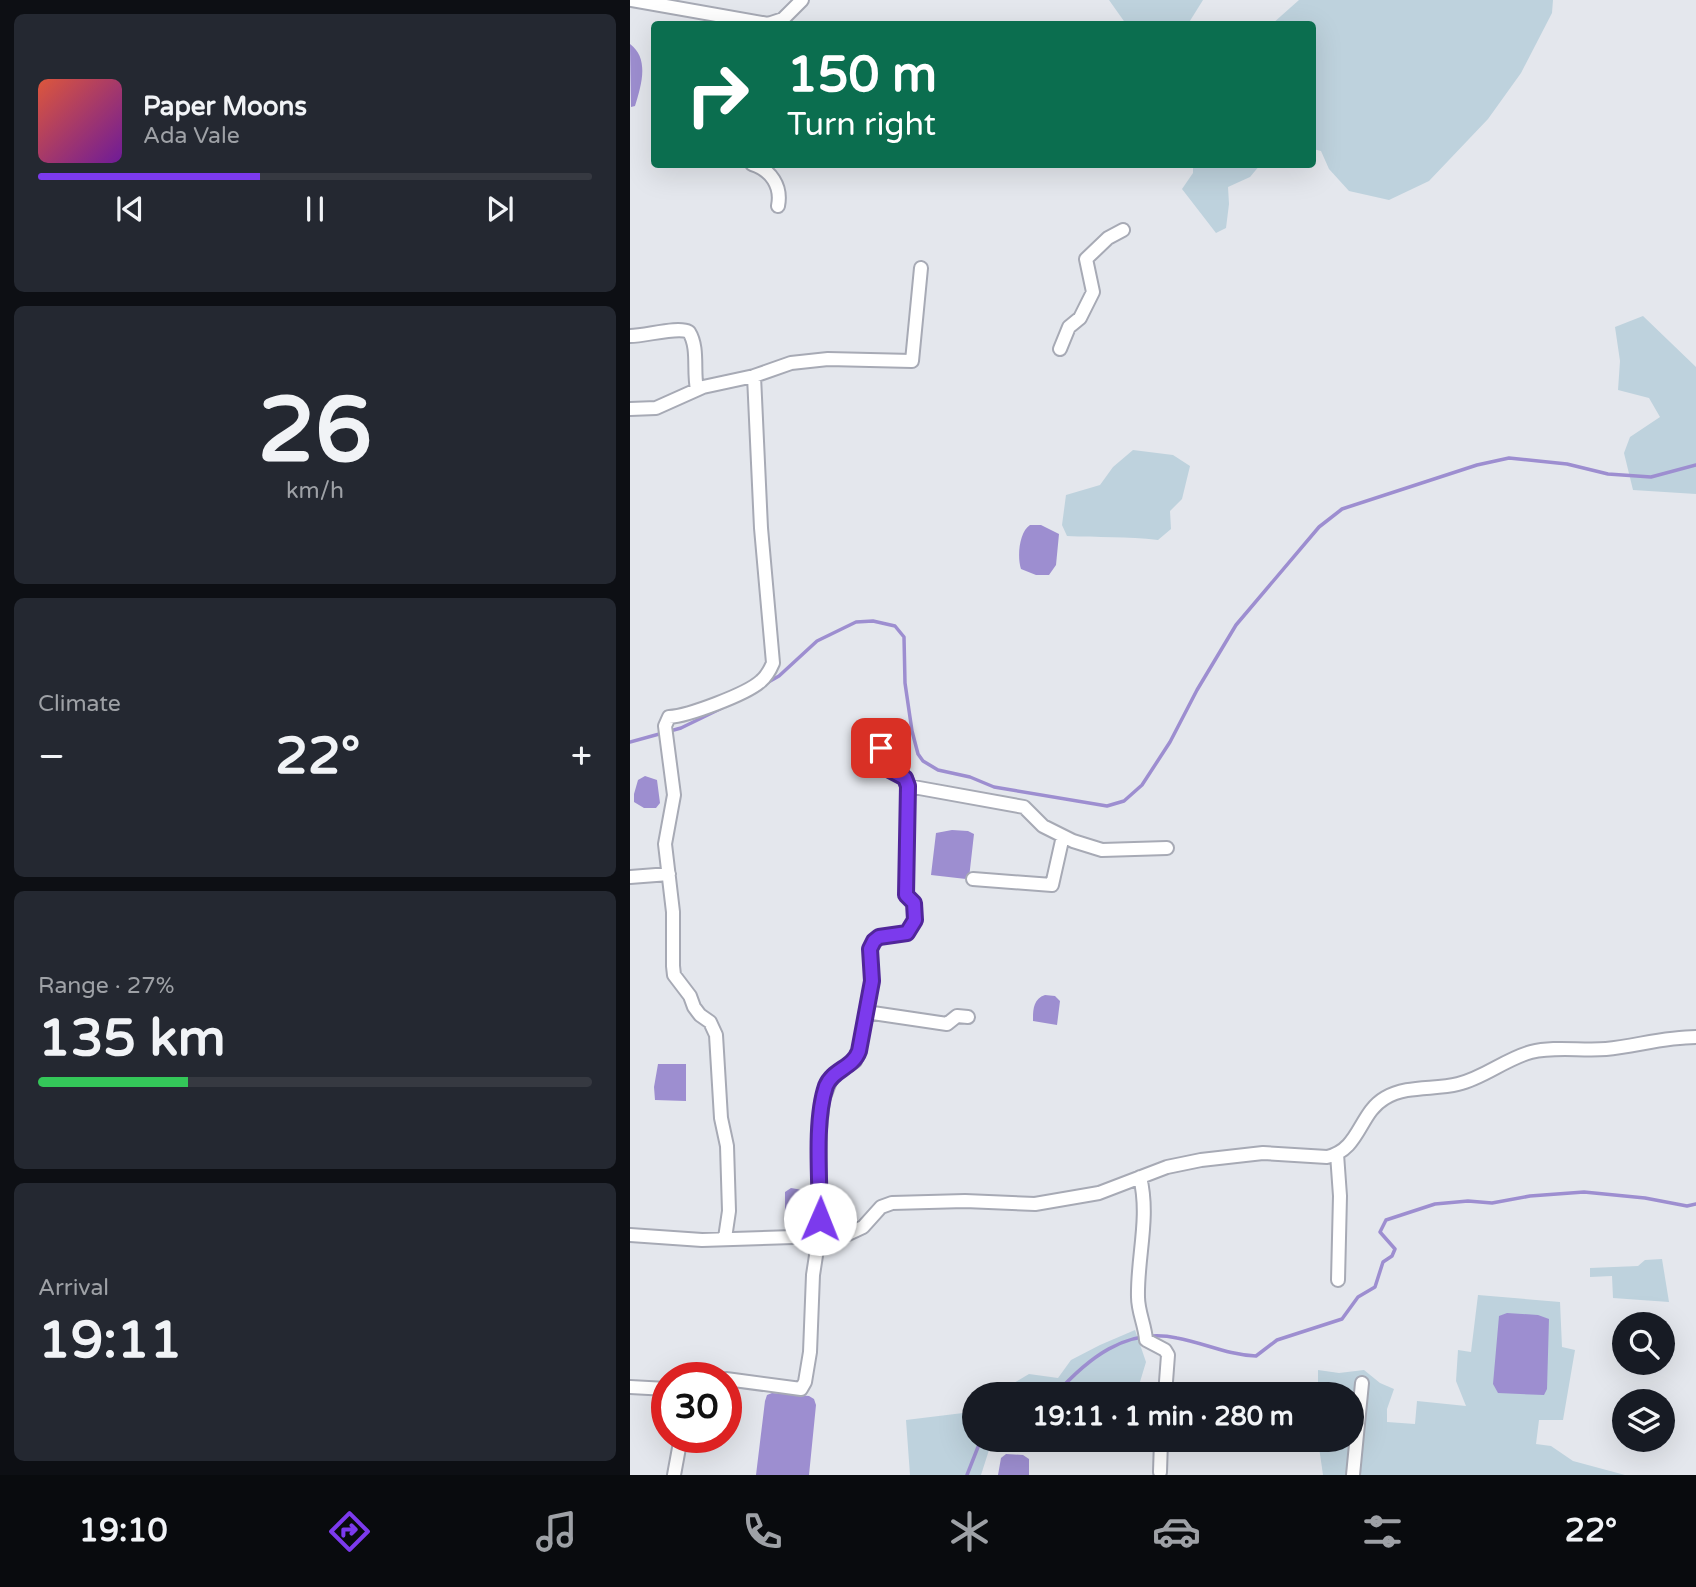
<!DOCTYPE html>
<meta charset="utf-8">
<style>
:root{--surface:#171b24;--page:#242831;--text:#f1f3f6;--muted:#9ea1a6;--line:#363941;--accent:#7c3aed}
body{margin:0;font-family:"Varela Round",sans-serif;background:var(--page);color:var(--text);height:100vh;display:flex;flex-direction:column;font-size:26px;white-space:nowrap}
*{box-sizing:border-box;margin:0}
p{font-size:23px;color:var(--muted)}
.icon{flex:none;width:38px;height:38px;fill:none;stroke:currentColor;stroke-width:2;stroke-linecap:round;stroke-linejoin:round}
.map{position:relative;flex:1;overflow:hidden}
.drawer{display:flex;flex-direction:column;gap:14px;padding:14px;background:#0d0f14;width:630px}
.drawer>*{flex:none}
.hud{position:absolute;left:21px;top:21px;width:665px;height:147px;border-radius:7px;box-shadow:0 7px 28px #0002;background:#0b6e4f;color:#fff;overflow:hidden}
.buttons{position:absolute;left:982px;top:1312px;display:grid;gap:14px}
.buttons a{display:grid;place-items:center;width:63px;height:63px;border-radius:50%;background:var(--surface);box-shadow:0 7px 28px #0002;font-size:35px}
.speed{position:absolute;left:21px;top:1362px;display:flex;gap:14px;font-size:35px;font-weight:700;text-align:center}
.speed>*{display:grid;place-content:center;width:91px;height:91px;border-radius:50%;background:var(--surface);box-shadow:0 7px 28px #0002;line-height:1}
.speed .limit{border:10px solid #d22;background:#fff;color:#111}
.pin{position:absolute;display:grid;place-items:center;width:60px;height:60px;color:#fff;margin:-30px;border-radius:14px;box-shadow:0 4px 10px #0006}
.me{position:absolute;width:77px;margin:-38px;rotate:1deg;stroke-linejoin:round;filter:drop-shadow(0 0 5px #0008)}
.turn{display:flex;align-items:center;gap:24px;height:147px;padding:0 21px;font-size:32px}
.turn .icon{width:91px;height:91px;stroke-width:2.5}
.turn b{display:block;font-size:49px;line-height:60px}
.big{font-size:52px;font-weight:700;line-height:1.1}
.drawer .tile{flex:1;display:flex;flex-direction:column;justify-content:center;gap:10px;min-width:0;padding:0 24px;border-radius:10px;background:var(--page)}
.drawer .dial{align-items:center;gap:0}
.dial b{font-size:91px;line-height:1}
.song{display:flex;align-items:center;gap:21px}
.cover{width:84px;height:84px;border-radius:10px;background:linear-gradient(135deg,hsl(10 70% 55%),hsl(280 70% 35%))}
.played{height:7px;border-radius:4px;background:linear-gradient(90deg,var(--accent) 40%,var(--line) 40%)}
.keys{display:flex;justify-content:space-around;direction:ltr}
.heat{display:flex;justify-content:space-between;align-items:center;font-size:38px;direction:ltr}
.charge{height:10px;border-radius:5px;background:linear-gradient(90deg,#34c759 27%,var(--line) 0)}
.trip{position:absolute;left:332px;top:1382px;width:402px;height:70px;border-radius:35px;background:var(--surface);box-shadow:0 7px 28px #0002;font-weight:700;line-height:70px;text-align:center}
.dock{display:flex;height:112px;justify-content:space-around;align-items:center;background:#090b0e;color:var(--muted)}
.dock .icon{width:49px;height:49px}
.dock .active{color:var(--accent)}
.dock b{font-size:32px;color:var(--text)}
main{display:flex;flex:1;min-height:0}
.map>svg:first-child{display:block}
.green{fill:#bed2dd}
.water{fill:#9d8ed0}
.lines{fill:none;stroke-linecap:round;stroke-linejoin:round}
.stream{stroke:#9d8ed0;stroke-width:3.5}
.street-casing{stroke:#a7aab5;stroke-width:16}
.street{stroke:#fff;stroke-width:12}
.route-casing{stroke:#51269a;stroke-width:18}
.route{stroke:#7c3aed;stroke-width:12}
</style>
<main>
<section class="drawer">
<div class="tile">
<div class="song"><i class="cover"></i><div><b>Paper Moons</b><p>Ada Vale</p></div></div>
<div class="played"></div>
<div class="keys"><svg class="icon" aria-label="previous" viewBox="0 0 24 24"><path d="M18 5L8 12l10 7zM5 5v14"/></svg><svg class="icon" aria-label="pause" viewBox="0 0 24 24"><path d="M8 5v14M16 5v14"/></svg><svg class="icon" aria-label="next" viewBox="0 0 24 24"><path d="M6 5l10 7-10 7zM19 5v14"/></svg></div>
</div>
<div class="tile dial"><b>26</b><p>km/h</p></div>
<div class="tile"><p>Climate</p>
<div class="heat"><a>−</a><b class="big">22°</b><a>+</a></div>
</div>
<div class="tile"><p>Range · 27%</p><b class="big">135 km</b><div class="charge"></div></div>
<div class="tile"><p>Arrival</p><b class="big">19:11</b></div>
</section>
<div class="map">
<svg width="1066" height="1475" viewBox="0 0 1066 1475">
<rect width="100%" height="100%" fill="#e4e7ed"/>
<path class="green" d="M479,0H573L558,24H496Z
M669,0H923L922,13L891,73L858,119L799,181L759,200L719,191L699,169L691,151L683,149L682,24H642Z
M563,165H630L620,177L598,187L599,204L596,228L586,233L552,189L563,173Z
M1013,316L1066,367V494L1003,490L994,453L1000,437L1030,417L1019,398L988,390L990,361L985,327Z
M503,450L543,455L560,466L552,499L540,511L541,529L528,540C497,536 468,538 437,536L432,525L436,495L470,485L483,467Z
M1032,1259L1039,1302L983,1298L982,1276L960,1277V1268L1008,1266L1015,1260Z
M848,1295L930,1302L932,1347L945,1350L933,1420H909L906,1444L921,1446L943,1461L995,1475H693L688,1440H723V1395H688V1370L709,1373L734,1370L750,1383L764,1389L757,1409V1422L785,1424L787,1401L836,1406L826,1381L828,1350L841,1352Z
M505,1330L516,1362L506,1395H364L399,1374L428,1378L441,1360L470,1345Z
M345,1406V1440H367L359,1450L351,1475H280L276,1420L333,1413Z"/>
<path class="water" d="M0,44C20,59 11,86 5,106L1,107Z
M400,525H411L429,534L426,565L419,575H406L391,569C387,557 389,532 400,525Z
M15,776L27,780L30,803L26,808H14L4,802V794L8,780Z
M322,830L338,831L344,834L339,878L336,879L301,875L306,833Z
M415,995L425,996L430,1001L427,1025L403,1021C403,1010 403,999 415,995Z
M28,1064H56V1101L25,1100L24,1087Z
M161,1188L178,1191V1215L175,1218L159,1217L155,1212V1192Z
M877,1313L908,1315L919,1319L917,1389L914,1395L868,1393L863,1384L869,1316Z
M142,1393L179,1396L184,1399L186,1405L179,1475H126L135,1401L137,1395Z
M376,1454L393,1455L399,1459V1475H368L371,1458Z"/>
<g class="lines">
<path class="stream" d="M135,684L149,676L187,641L226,622L243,621L265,626L274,637L275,683L282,731L288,754L293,761L308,770L340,777L364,787L477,806L494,801L512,785L540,742L567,690L606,625L689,527L712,509L847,465L879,458L937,464L978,474L1021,477L1066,465
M0,742L51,728L92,708
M425,1395C457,1359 496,1327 547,1338C574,1343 598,1355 626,1356L647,1340L712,1319L728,1297L745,1287L753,1262L762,1256L765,1249L750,1232L756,1220L805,1204L838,1201L862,1203L900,1196L954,1192L1015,1198L1057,1206L1066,1204
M337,1475L348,1447L355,1440"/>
<defs>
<path id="street" d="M2,0L138,24L153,19L172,0
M122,164C141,170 152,186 148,206
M0,336C16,336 48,326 59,332C69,348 63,371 67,389
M430,349L439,327L450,318L463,292L456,259L478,238L493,230
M0,409L26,408L73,387L124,376L161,363L198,359L282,361L291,268
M253,731L251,748L254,767L276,778L278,786L394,807L413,826L443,841L472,850L537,848
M0,877L39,874
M343,879L422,885L433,836
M236,1012L317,1024L327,1016L338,1017
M707,1154L710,1196L708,1280
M510,1177C520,1218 507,1257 508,1297C508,1312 515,1325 516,1340L535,1350L538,1355L535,1395
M0,1235L72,1240L195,1236L218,1234L233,1227L251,1207L262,1203L335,1201L405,1204L469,1193L537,1167L571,1160L633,1153L697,1157C730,1150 729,1113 755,1098C777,1085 804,1090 828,1084C854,1078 875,1059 901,1052C925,1046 951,1051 976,1049C1006,1046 1035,1037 1066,1037
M95,1238L99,1211L97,1146L91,1118L86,1035L80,1022L70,1015L64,1007L60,996L44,975L43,966V912L35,844L44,795L35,726L39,717C58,716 117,694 131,681C137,676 140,670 143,663L131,528L124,376
M96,1379L171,1389L175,1382L180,1352L183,1275L189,1236L190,1129L193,1100L202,1076L225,1061L229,1051L242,981L240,949L244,941L249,937L277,933L285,920L284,903L276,895L278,786
M0,1387L37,1389
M535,1394L562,1395
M530,1472L531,1440
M44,1475L51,1437
M723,1475L732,1383"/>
</defs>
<use href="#street" class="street-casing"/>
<use href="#street" class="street"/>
</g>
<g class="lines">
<defs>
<path id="route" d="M190,1219C190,1181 184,1121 196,1086C203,1069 223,1068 229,1051L242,981L240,949L244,941L249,937L277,933L285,920L284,903L276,895L278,786L275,778L254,767L251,748"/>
</defs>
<use href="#route" class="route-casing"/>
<use href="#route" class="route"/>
</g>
</svg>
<div class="buttons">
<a><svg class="icon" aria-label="search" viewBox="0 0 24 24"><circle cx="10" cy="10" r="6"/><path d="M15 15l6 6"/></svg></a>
<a><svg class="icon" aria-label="layers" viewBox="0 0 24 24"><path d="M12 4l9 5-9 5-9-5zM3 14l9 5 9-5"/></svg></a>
</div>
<div class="speed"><div class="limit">30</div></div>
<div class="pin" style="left:251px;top:748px;background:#d93025"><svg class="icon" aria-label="arrive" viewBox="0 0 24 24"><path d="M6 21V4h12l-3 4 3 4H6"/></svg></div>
<svg class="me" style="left:190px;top:1219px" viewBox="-20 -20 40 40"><circle r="19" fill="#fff"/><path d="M0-13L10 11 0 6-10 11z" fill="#7c3aed"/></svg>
<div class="trip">19:11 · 1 min · 280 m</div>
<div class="hud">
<div class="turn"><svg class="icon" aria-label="right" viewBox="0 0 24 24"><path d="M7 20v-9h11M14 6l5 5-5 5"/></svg><div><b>150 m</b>Turn right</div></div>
</div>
</div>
</main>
<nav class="dock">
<b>19:10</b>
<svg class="icon active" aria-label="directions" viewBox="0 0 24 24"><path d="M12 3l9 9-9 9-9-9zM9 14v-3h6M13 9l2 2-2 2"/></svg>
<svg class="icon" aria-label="music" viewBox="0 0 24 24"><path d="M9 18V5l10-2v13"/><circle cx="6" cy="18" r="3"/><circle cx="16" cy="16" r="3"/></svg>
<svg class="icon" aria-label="phone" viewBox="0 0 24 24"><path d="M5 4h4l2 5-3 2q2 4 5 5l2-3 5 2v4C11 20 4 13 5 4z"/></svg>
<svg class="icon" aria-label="climate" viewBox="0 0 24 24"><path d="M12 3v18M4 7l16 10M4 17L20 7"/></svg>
<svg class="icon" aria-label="car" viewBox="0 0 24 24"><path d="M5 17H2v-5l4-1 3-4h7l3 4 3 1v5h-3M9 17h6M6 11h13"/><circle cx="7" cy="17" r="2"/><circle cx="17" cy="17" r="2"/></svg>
<svg class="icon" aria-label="filters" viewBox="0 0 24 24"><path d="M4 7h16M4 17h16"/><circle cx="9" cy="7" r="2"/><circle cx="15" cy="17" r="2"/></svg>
<b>22°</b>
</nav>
